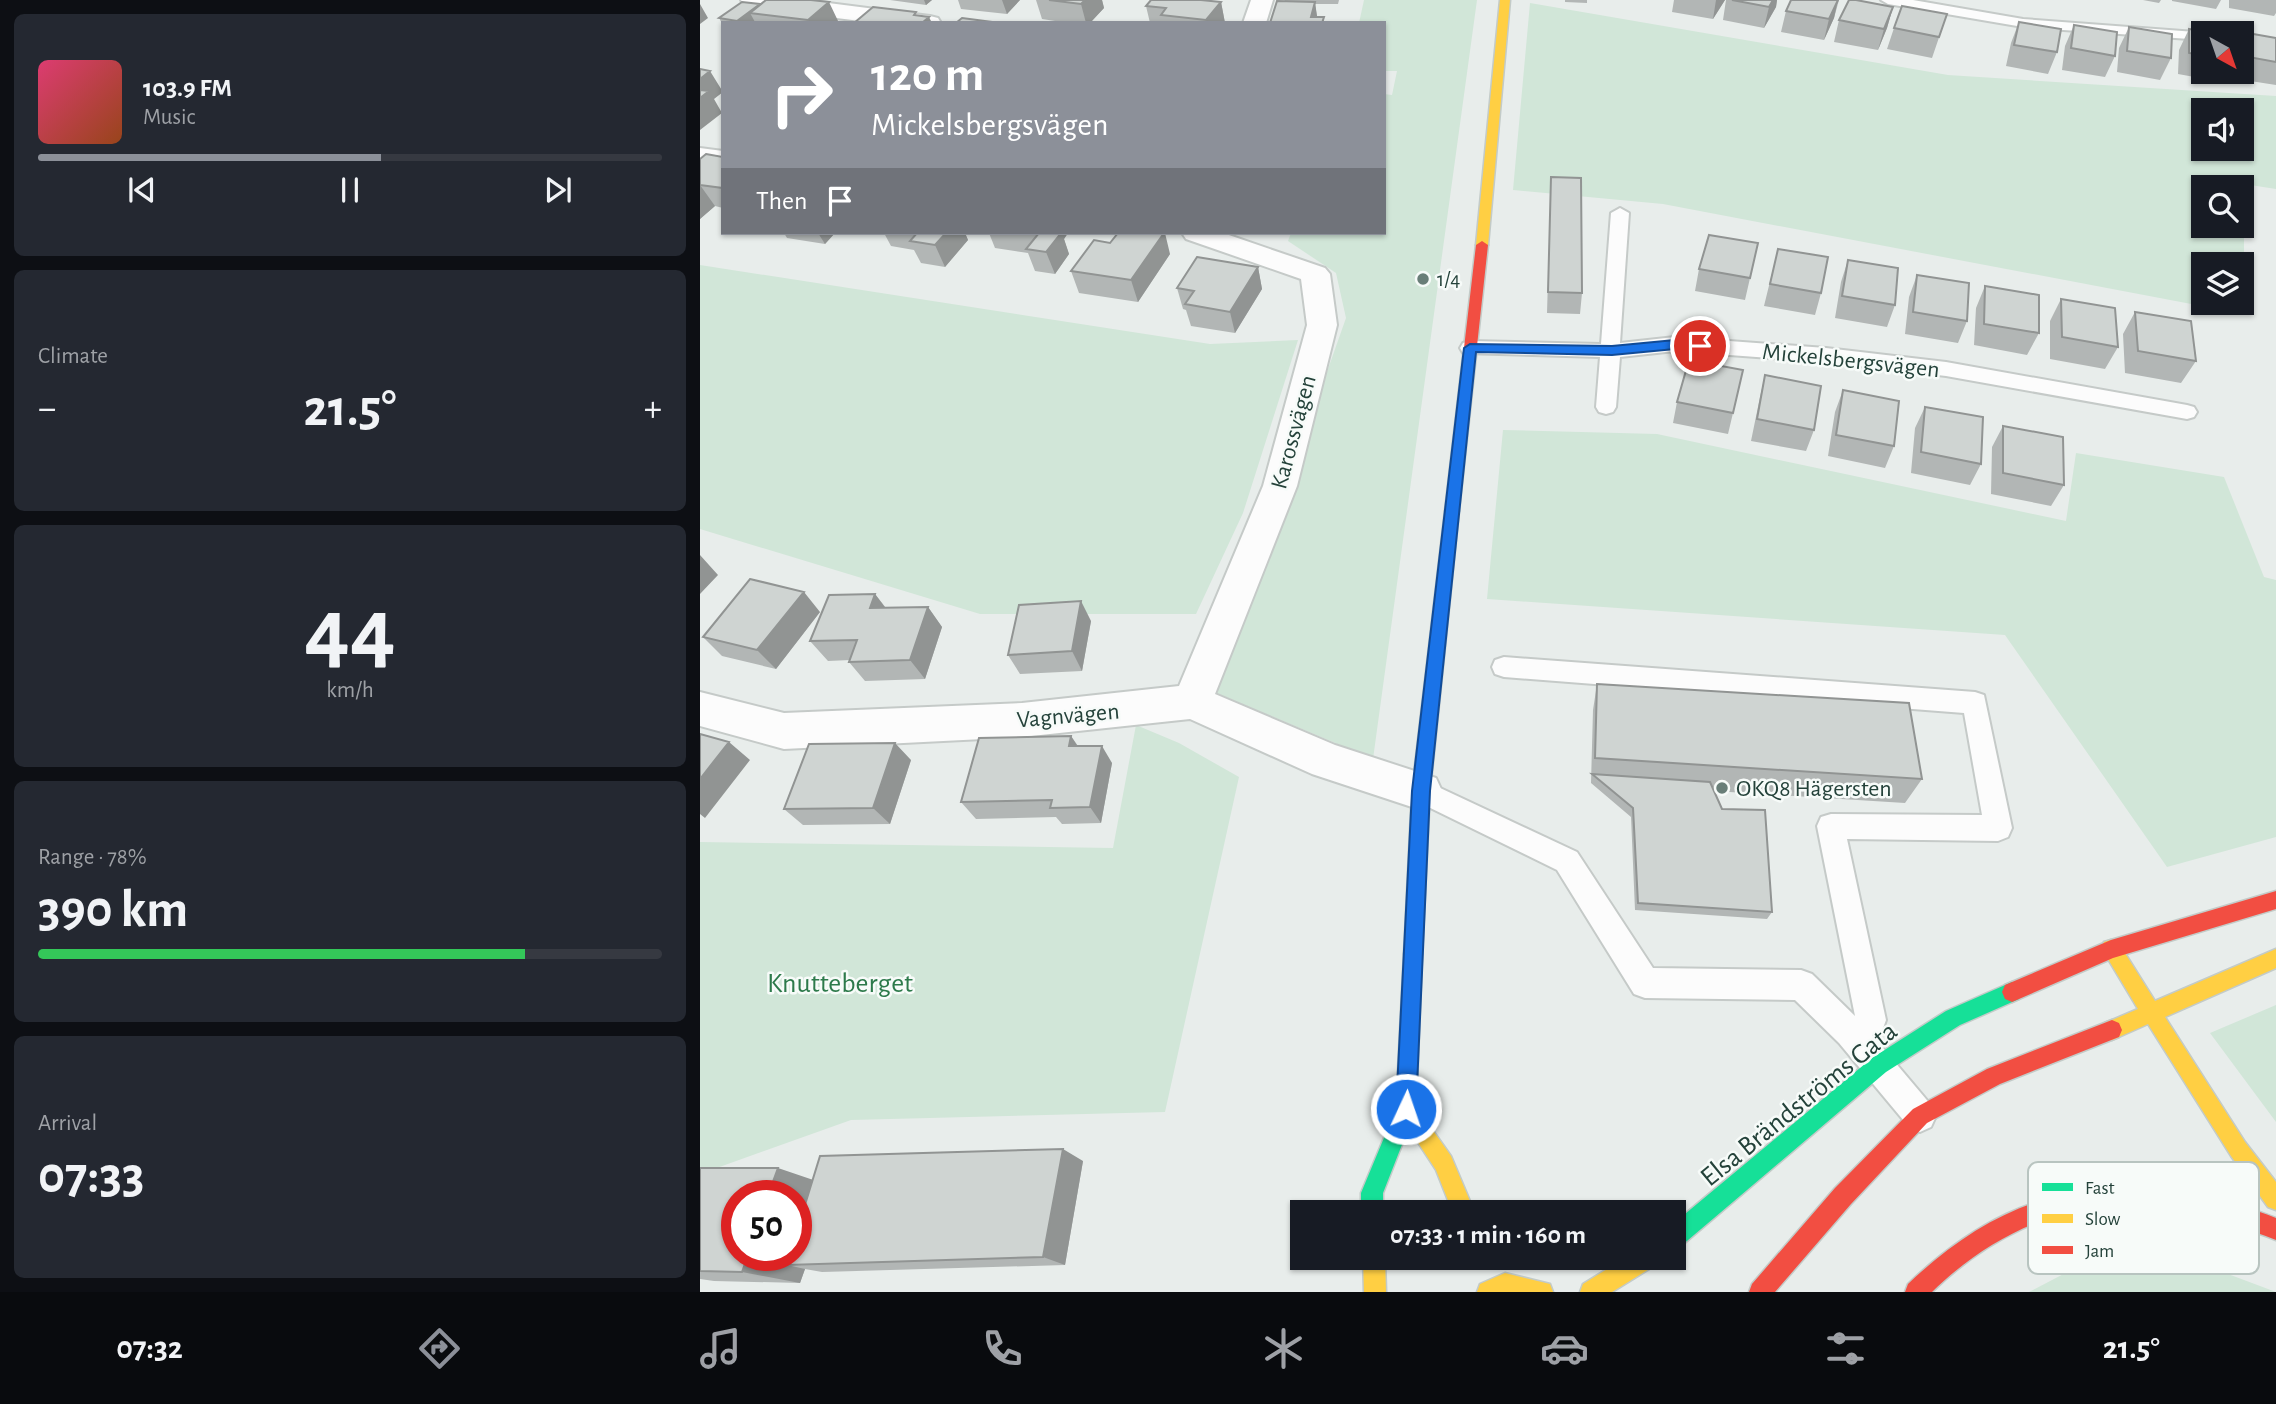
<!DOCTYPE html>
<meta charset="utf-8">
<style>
:root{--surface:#171b24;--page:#242831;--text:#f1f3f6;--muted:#9ea1a6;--line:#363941;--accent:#8c9099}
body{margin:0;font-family:"Alegreya Sans",sans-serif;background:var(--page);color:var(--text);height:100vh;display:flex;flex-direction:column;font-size:26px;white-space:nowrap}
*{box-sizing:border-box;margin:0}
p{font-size:23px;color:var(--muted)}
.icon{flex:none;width:38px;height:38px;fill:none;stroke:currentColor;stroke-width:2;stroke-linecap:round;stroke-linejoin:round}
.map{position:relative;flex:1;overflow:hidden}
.side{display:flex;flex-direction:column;gap:14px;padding:14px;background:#0d0f14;width:700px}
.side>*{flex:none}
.banner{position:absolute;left:21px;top:21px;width:665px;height:214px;border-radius:0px;box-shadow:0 2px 5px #0004;background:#8c9099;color:#fff;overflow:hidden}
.needle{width:46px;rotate:140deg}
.buttons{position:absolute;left:1491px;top:21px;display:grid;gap:14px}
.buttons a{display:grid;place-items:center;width:63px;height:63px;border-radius:0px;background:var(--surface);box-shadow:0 2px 5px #0004;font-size:35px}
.speed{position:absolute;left:21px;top:1180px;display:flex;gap:14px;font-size:35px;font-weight:700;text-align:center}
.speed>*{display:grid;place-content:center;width:91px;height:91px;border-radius:50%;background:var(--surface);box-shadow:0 2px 5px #0004;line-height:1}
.speed .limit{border:10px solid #d22;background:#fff;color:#111}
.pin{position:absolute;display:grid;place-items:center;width:60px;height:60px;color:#fff;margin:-30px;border:4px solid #fff;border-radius:50%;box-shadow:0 2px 7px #0007}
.me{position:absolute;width:77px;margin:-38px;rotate:3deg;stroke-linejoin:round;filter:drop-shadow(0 0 5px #0008)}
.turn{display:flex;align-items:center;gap:24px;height:147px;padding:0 35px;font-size:32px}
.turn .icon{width:91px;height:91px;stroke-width:2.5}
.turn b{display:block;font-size:49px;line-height:60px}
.then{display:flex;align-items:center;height:66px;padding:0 35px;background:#0003;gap:14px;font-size:26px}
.big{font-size:52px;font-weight:700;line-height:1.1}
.side .widget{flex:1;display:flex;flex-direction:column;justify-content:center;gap:10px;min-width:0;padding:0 24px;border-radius:10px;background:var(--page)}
.side .dial{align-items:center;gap:0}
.dial b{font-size:91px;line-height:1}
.song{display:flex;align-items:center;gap:21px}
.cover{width:84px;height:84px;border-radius:10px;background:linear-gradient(135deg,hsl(340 70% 55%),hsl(20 70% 35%))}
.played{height:7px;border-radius:4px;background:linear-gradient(90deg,var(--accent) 55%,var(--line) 55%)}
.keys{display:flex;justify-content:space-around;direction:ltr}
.heat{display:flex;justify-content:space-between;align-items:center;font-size:38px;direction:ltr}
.charge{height:10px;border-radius:5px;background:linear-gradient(90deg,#34c759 78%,var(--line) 0)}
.trip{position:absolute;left:590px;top:1200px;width:396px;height:70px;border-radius:0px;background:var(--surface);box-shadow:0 2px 5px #0004;font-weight:700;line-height:70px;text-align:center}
.dock{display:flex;height:112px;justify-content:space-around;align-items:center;background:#090b0e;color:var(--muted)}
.dock .icon{width:49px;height:49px}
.dock .current{color:var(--accent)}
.dock b{font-size:32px;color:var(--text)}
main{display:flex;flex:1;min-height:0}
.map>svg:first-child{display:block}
.green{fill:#d1e6d8;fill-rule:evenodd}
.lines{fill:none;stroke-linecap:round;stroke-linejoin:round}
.lane-casing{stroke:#c5cac8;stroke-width:4}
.street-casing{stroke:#c5cac8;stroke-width:4}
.fast-casing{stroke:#c3cbc8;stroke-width:3}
.slow-casing{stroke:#c3cbc8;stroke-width:3}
.jam-casing{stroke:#c3cbc8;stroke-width:3}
.lane{fill:#fcfcfc;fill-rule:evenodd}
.street{fill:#fcfcfc;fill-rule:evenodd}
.fast{fill:#16e098;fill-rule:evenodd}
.slow{fill:#ffcf43;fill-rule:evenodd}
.jam{fill:#f24e42;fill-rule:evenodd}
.wall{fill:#b2b6b5}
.shaded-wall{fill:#919493}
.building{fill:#cfd4d2;stroke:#919493;stroke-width:2}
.route{fill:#1a73e8;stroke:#114b97;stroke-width:2}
.poi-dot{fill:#697e78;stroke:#f7fbf9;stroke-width:2.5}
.labels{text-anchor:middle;stroke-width:5;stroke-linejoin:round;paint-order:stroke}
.far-poi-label{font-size:21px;fill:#24423a;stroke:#f7fbf9;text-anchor:start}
.street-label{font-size:24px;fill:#24423a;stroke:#f7fbf9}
.poi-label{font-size:24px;fill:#24423a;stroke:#f7fbf9;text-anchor:start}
.near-park-label{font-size:28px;fill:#2d7a4b;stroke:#f7fbf9}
.near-street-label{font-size:28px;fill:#24423a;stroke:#f7fbf9}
.key{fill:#f7fbf9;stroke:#b8c4c0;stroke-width:2}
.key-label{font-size:19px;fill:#24423a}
</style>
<main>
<section class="side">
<div class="widget">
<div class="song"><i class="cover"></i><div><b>103.9 FM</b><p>Music</p></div></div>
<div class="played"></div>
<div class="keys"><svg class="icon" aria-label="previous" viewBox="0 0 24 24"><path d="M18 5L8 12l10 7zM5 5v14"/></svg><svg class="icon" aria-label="pause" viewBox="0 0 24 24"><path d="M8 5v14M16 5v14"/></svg><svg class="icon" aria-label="next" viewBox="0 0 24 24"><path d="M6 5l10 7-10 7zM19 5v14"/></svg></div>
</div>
<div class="widget"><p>Climate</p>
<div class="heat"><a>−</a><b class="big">21.5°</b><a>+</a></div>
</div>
<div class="widget dial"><b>44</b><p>km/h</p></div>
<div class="widget"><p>Range · 78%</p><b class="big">390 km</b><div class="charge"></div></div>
<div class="widget"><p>Arrival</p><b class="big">07:33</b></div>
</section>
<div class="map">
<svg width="1576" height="1292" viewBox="0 0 1576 1292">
<rect width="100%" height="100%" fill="#e8edeb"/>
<path class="green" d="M664,0H777L673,759L514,692L646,318L636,273L588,241L591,233H684V94L692,95L697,71H684V23H659Z
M830,3L1248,75L1576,96V189L1544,184V314L963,204L813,190ZM1503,110H1542V149H1503ZM1503,187H1542V226H1503ZM1503,264H1542V303H1503Z
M0,265L510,344L598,340L543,513L496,614H280L0,529Z
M803,430L957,434L1366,521L1376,453L1524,477L1564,577L1576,580V837L1467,867L1305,635L787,599Z
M436,725L479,743L539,777L465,1112L151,1120L0,1174V842L413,848Z
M1576,1005V1122L1510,1033Z
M1398,1256L1496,1262L1576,1292H1329Z"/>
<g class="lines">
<defs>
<path id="lane" d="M1181,0H1213L1323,19L1509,33H1503V40L1323,27L1188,4Z
M920,208L929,213L920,343L975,337L1126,348L1246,362L1487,405L1494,407L1497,412L1494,417L1487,419L1246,376L1126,362L975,351L920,357L916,407L913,412L906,414L899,412L896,407L900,357L763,353L760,348L763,343L770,341L901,344L911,213Z
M804,657L1275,692L1284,695L1312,828L1308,837L1298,841L1147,839L1186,1020L1182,1031L1172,1035L1231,1105L1236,1116L1231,1127L1220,1132L1209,1127L1139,1043L1095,1000L945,998L934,994L857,870L712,799L708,791L712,783L721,779L877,852L953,968L1101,970L1112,974L1155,1016L1117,826L1121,817L1131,814L1282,815L1264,713L804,677L795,674L792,667L795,660Z"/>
<path id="street" d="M41,0H105L230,16L238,18L241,23H175L52,7L44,5Z
M551,0H573L566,23H543Z
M0,148L23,151V167L0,164Z
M482,233H523L625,268L630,274L637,325L597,486L515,694L635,745L736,778L742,791L736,804L721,810L612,774L490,719L322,737L84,749L0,726V692L84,713L322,703L479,686L563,486L607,325L601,279L486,239Z"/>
<path id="fast" d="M713,945L720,947L722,954L716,1109L683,1193V1213H661V1193L696,1109L704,954L706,947Z
M1312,982L1319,985L1322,992L1319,999L1260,1025L1186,1072L981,1246L973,1249V1224L1172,1058L1246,1011Z"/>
<path id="slow" d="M800,0H810L788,245L782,249L776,245Z
M752,506L759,511L730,791L722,954L720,961L713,963L706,961L704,954L712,791L745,511Z
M1411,940L1418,942L1455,1001L1576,949V968L1465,1017L1545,1142L1576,1182V1210L1568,1207L1531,1156L1448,1024L1412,1040L1405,1037L1402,1030L1405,1023L1438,1009L1402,949L1404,942Z
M706,1099L713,1102L751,1156L775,1213H753L736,1170L696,1109L699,1102Z
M663,1258H685L686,1292H664Z
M925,1258H957L954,1266L912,1292H880L883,1284Z
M805,1273L850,1284L853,1292H777L780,1284Z"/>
<path id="jam" d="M782,241L788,245L759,511L752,516L745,511L776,245Z
M1576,891V909L1413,958L1312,1002L1305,999L1302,992L1305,985L1411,940Z
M1412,1020L1419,1023L1422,1030L1419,1037L1300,1084L1227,1123L1151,1204L1075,1292H1049L1052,1284L1135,1188L1213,1109L1287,1069Z
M1424,1185C1469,1187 1534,1201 1576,1218V1240C1547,1228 1518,1222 1488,1217C1468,1213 1449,1208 1429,1207C1354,1203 1284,1241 1232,1292H1205L1208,1284C1272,1223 1335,1191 1424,1185Z"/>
</defs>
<use href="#lane" class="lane-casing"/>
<use href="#street" class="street-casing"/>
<use href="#fast" class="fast-casing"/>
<use href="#slow" class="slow-casing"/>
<use href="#jam" class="jam-casing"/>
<use href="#lane" class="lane"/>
<use href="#street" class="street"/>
<use href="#fast" class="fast"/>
<use href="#slow" class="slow"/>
<use href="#jam" class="jam"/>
</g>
<path class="wall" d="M190,0H232L226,5Z
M258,0H320L307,14L261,9Z
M336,0H402L404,8L390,23H368L342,19Z
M585,0H639L638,4H615L617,17H624V23H570Z
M865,0H887V3L865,2Z
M974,0H1025L1013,19L972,12Z
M1026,0H1077L1076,7L1064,28L1023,20Z
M1091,0H1139L1134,18L1124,40L1081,32L1086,11Z
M1443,0H1461L1459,3Z
M1472,0H1521L1516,9L1472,1Z
M1529,0H1576V13L1574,16L1529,8Z
M42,2L139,23H23V25L19,18Z
M521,2L525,23H450L446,6Z
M1193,7L1187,28L1178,50L1134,42L1139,20Z
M1247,14L1232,58L1187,49L1194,28Z
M1319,22L1357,52L1348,74L1306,66L1311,43Z
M1374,25L1415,56L1405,77L1362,70L1365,46Z
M1429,27L1471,58L1460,80L1417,72L1419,48Z
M1489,29L1503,33V72H1528L1522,82L1478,74L1479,50Z
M1542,32L1576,38V85L1531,78V72H1542Z
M23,157V208L15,206L0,219V159Z
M851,177L882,293L880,314L847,313Z
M84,233H135L125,244L87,238Z
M184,233H265L268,240L245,267L221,263L214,250L191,246Z
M289,233H368L364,239L369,254L355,274L335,271L328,253L295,248Z
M1058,243L1045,300L995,291L999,269Z
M1078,249L1121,293L1115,315L1064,306Z
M470,254L438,302L379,293L371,271Z
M1148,260L1195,305L1187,327L1135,318L1141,282Z
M558,267L562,289L535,333L491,326L486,310L483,309L477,288Z
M1217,275L1267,321L1258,343L1205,334L1209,297Z
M1285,286L1339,333L1327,355L1274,345L1276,308Z
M1361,299L1418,347L1405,369L1350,359V321Z
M1435,312L1496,361L1481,383L1425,373L1423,334Z
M1065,375L1114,430L1106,451L1051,441L1060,397Z
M1143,390L1194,446L1185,468L1128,456L1135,412Z
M977,402L1033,413L1028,434L973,423Z
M1225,407L1281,464L1270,485L1211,473L1215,428Z
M1303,426L1364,485L1351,506L1291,494L1292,447Z
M175,594L186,608L228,607L242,627L225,679L165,681L149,662L150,660L128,661L110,641Z
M120,612L76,669L22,656L3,637Z
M391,621L382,671L320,674L308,655Z
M897,684L1222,779L1205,803L1014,791L1072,912L1067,919L935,910L931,817L891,783L893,710Z
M371,736L378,746L412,763L401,823L362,824L356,817L276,819L261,802Z
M211,760L190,824L103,825L84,809Z
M383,1161L365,1265L122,1272L105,1269L100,1283L14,1281L0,1279V1168L113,1180Z"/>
<path class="shaded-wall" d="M224,0H232L226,5Z
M302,0H320L307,14Z
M385,0H402L404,8L390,23H386L381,4Z
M1016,0H1025L1013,19Z
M1073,0H1077L1076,7L1064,28L1069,7Z
M1138,0L1134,18L1124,40L1129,19Z
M129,2L139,23H110L108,20Z
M521,2L525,23H507L506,20Z
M615,2L618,23L611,17Z
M0,4L8,18L0,24Z
M60,4L65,15L50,13L55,22L38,23L37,21Z
M1193,7L1187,28L1178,50L1184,29Z
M229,17L232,23H222Z
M10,71L23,92L14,99L22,113L0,130V79Z
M0,185L15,206L0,219Z
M118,233H135L125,244Z
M246,233H265L268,240L245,267L235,245Z
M347,233H368L364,239L369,254L355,274L346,252Z
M464,233H465L470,254L438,302L431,280Z
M558,267L562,289L535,333L530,312Z
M0,555L18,575L0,594Z
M104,592L120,612L76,669L57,650Z
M175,594L190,614L170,608Z
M381,601L391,621L382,671L372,651Z
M228,607L242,627L225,679L210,660Z
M371,736L382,753L369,746Z
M29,742L50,760L5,818L0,814V779Z
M195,743L211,760L190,824L173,808Z
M402,746L412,763L401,823L390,807Z
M363,1149L383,1161L365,1265L343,1257Z
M78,1168L131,1186L106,1265H87L105,1269L100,1283L42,1272L48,1255H96V1195H68Z"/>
<path class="building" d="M66,0H111L129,2L108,20L50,13Z
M349,0H385L381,4Z
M451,0H501L521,2L506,20L461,15L466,8L446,6Z
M1032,0H1073L1069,7Z
M1091,0H1138L1129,19L1086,11Z
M1149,0H1156L1193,7L1184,29L1139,20Z
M577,1L615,2L611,17H624L622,23H570Z
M42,2L60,4L37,21L19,18Z
M1202,6L1247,14L1239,37L1194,28Z
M173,7L216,12L214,15L229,17L222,23H154Z
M262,18L300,23H256Z
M1319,22L1361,29L1357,52L1314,45Z
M1374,25L1417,32L1415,56L1371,48Z
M1429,27L1472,34L1471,58L1427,51Z
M1489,29L1514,33H1503V55L1489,53Z
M1542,32L1576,38V62L1543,56Z
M0,69L10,71L0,79Z
M0,90L9,91L0,98Z
M6,154L23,157V188L0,185V159Z
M851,177L881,178L882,293L848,292Z
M217,233H246L235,245L210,241Z
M335,233H361L346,252L326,249L339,233Z
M418,233H464L431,280L371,271L394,240L410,243Z
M1009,235L1058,243L1050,278L999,269Z
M1078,249L1128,257L1121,293L1070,284Z
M497,257L558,267L530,312L485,304L494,291L477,288Z
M1148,260L1198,268L1195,305L1142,296Z
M1217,275L1269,283L1267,321L1213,312Z
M1285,286L1339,295V333L1284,324Z
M1361,299L1415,308L1418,347L1362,337Z
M1435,312L1491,321L1496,361L1438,351Z
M989,360L1043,370L1033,413L977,402Z
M1065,375L1121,386L1114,430L1057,419Z
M1143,390L1199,401L1194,446L1136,435Z
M1225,407L1283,417L1281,464L1221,452Z
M1303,426L1363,437L1364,485L1303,473Z
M50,579L104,592L57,650L3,637Z
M175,594L170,608L228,607L210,660L149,662L157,640L110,641L129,595Z
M381,601L372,651L308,655L319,605Z
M897,684L1209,703L1222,779L895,758Z
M0,734L29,742L0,779Z
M371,736L369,746H402L390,807L350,808L352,800L261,802L279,738Z
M195,743L173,808L84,809L109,744Z
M892,774L1010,782L1022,809L1065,810L1072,912L938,903L933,808Z
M363,1149L343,1257L87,1265L90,1255H96V1234L120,1156Z
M0,1168H78L68,1195H37V1255H48L42,1272L0,1271Z"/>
<path class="route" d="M975,340L1000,342L1007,346L1000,350L975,349L912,355L776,352L730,791L716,1109L713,1116L706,1119L699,1116L696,1109L712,791L764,348L770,344L912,346Z"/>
<g class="poi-dot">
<circle cx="723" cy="279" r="7"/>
<circle cx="1022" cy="788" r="7"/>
</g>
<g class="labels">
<g class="far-poi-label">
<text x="737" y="286">1/4</text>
</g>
<g class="street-label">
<text transform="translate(1151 360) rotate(6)" y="8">Mickelsbergsvägen</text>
<text transform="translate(593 432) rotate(-75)" y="8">Karossvägen</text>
<text transform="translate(368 715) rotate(-5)" y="8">Vagnvägen</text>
</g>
<g class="poi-label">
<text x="1036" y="796">OKQ8 Hägersten</text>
</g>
<g class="near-park-label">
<text x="140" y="992">Knutteberget</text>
</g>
<g class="near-street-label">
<text transform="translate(1098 1103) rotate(-39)" y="10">Elsa Brändströms Gata</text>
</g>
</g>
<rect x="1328" y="1162" width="231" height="112" rx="10" class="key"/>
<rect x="1342" y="1183" width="31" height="8" fill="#16e098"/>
<rect x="1342" y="1214" width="31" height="9" fill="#ffcf43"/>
<rect x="1342" y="1246" width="31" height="8" fill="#f24e42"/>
<g class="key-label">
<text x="1385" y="1194">Fast</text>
<text x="1385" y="1225">Slow</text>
<text x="1385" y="1257">Jam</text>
</g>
</svg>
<div class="buttons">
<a><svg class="needle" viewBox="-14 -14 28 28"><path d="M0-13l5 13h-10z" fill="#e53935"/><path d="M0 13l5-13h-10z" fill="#9ea1a6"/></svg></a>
<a><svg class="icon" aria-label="sound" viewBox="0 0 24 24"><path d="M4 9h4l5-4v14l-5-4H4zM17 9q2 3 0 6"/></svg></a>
<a><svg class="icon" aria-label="search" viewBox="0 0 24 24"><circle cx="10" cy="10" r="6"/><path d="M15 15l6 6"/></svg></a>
<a><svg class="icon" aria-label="layers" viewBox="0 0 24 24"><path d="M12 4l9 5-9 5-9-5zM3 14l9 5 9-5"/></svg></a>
</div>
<div class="speed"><div class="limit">50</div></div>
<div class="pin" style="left:1000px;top:346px;background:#d93025"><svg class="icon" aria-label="arrive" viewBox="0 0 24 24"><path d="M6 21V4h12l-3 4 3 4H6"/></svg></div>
<svg class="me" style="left:706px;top:1109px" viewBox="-20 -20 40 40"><circle r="17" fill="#1a73e8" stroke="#fff" stroke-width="3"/><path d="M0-11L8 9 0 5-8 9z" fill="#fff"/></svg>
<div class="trip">07:33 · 1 min · 160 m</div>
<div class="banner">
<div class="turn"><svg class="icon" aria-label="right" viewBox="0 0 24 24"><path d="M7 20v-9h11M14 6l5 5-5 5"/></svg><div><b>120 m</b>Mickelsbergsvägen</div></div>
<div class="then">Then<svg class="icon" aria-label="arrive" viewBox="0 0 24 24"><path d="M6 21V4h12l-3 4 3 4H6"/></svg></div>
</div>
</div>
</main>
<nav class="dock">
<b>07:32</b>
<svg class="icon current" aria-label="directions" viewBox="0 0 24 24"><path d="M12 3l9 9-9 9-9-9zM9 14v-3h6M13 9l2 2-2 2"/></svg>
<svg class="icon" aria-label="music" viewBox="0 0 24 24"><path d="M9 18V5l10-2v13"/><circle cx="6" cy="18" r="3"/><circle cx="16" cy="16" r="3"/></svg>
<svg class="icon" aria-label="phone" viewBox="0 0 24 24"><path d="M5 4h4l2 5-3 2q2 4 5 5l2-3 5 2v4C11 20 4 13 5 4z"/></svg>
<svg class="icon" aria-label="climate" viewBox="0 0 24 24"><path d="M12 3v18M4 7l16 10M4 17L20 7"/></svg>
<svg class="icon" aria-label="car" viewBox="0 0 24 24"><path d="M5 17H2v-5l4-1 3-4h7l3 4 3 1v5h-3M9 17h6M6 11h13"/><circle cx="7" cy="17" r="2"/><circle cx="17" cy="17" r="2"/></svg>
<svg class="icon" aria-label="filters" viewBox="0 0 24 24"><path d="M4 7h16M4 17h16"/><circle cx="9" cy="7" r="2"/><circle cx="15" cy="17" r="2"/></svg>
<b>21.5°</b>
</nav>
